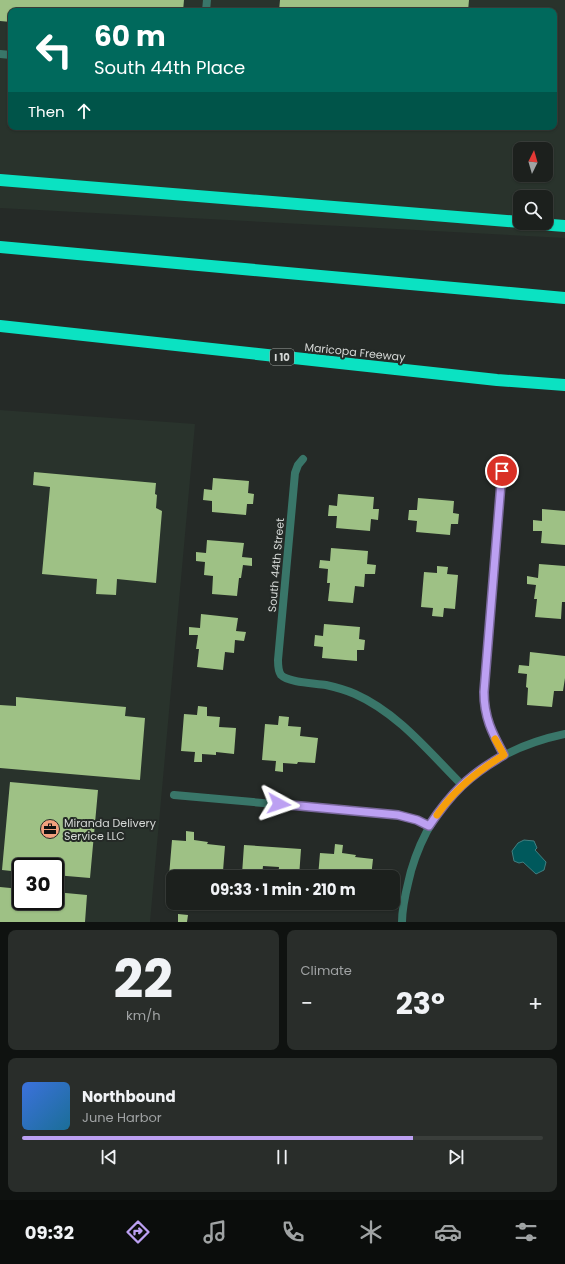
<!DOCTYPE html>
<meta charset="utf-8">
<style>
:root{--surface:#1c201d;--page:#292d2a;--text:#f1f3f6;--muted:#a0a3a4;--line:#3a3e3b;--accent:#bca0f2}
body{margin:0;font-family:Poppins,sans-serif;background:var(--page);color:var(--text);height:100vh;display:flex;flex-direction:column;font-size:15px;white-space:nowrap}
*{box-sizing:border-box;margin:0}
p{font-size:13px;color:var(--muted)}
.icon{flex:none;width:22px;height:22px;fill:none;stroke:currentColor;stroke-width:2;stroke-linecap:round;stroke-linejoin:round}
.map{position:relative;height:922px;overflow:hidden}
.drawer{display:flex;flex-direction:column;gap:8px;padding:8px;background:#0f1210;flex:1}
.drawer>*{flex:none}
.top-card{position:absolute;left:8px;top:8px;width:549px;height:122px;border-radius:8px;box-shadow:0 1px 3px #0004,0 0 0 1px var(--line);background:#00695c;color:#fff;overflow:hidden}
.needle{width:26px;rotate:5deg}
.controls{position:absolute;left:513px;top:142px;display:grid;gap:8px}
.controls a{display:grid;place-items:center;width:40px;height:40px;border-radius:8px;background:var(--surface);box-shadow:0 1px 3px #0004,0 0 0 1px var(--line);font-size:20px}
.speed{position:absolute;left:12px;top:858px;display:flex;gap:8px;font-size:20px;font-weight:700;text-align:center}
.speed>*{display:grid;place-content:center;width:52px;height:52px;border-radius:50%;background:var(--surface);box-shadow:0 1px 3px #0004,0 0 0 1px var(--line);line-height:1}
.speed .limit{border:2px solid #111;border-radius:6px;background:#fff;color:#111}
.pin{position:absolute;display:grid;place-items:center;width:34px;height:34px;color:#fff;margin:-17px;border:2px solid #fff;border-radius:50%;box-shadow:0 1px 4px #0007}
.me{position:absolute;width:44px;margin:-22px;rotate:95deg;stroke-linejoin:round;filter:drop-shadow(0 0 3px #0008)}
.turn{display:flex;align-items:center;gap:14px;height:84px;padding:0 20px;font-size:18px}
.turn .icon{width:52px;height:52px;stroke-width:2.5}
.turn b{display:block;font-size:28px;line-height:34px}
.then{display:flex;align-items:center;height:38px;padding:0 20px;background:#0003;gap:8px;font-size:15px}
.big{font-size:30px;font-weight:700;line-height:1.1}
.drawer .tile{flex:1;display:flex;flex-direction:column;justify-content:center;gap:6px;min-width:0;padding:0 14px;border-radius:8px;background:var(--page)}
.drawer .dial{align-items:center;gap:0}
.dial b{font-size:52px;line-height:1}
.song{display:flex;align-items:center;gap:12px}
.cover{width:48px;height:48px;border-radius:6px;background:linear-gradient(135deg,hsl(220 70% 55%),hsl(200 70% 35%))}
.played{height:4px;border-radius:2px;background:linear-gradient(90deg,var(--accent) 75%,var(--line) 75%)}
.keys{display:flex;justify-content:space-around;direction:ltr}
.heat{display:flex;justify-content:space-between;align-items:center;font-size:22px;direction:ltr}
.drawer .tiles{flex:1;display:grid;gap:8px;grid-template-columns:1fr 1fr}
.tile:last-child{grid-column:span 2}
.trip{position:absolute;left:166px;top:870px;width:234px;height:40px;border-radius:8px;background:var(--surface);box-shadow:0 1px 3px #0004,0 0 0 1px var(--line);font-weight:700;line-height:40px;text-align:center}
.dock{display:flex;height:64px;justify-content:space-around;align-items:center;background:#0b0d0c;color:var(--muted)}
.dock .icon{width:28px;height:28px}
.dock .current{color:var(--accent)}
.dock b{font-size:18px;color:var(--text)}
.map>svg:first-child{display:block}
.built{fill:#29332c;fill-rule:evenodd}
.water{fill:#00595c;stroke:#407f81}
.building{fill:#9ec185}
.lines{fill:none;stroke-linecap:round;stroke-linejoin:round}
.lane{stroke:#397669;stroke-width:8}
.street{stroke:#397669;stroke-width:8}
.highway{stroke:#0be2c2;stroke-width:12}
.route-casing{stroke:#7a689d;stroke-width:10}
.route{stroke:#bca0f2;stroke-width:7}
.slow{stroke:#f59e0b;stroke-width:7}
.labels{text-anchor:middle;stroke-width:4;stroke-linejoin:round;paint-order:stroke}
.shield{fill:#252a27;stroke:#a0a4a2;stroke-width:1}
.shield-label{font-size:10px;font-weight:bold;fill:#d5d8d6}
.street-label{font-size:11px;fill:#d5d8d6;stroke:#252a27}
.poi-label{font-size:11px;fill:#d5d8d6;stroke:#252a27;text-anchor:start}
</style>
<div class="map">
<svg width="565" height="922" viewBox="0 0 565 922">
<rect width="100%" height="100%" fill="#252a27"/>
<path class="built" d="M0,0H565V238L0,208ZM11,11H554V127H11ZM520,149H546V175H520ZM520,197H546V223H520Z
M0,410L195,424L150,922H0ZM21,867H55V901H21Z"/>
<path class="water" d="M524,840L534,841L537,848L535,850L546,862L544,870L536,874L523,862L519,863L514,861L512,851L518,843Z"/>
<path class="building" d="M0,0H184L183,11H11V22L0,21Z
M280,0H469L468,11H279Z
M34,472L156,483L155,494L157,495L156,508L162,511L156,583L117,579L116,595L96,594L97,579L42,574L50,487L33,485Z
M213,478L249,481L248,493L254,494L253,504H247L246,515L212,512V501L203,500L204,489L212,490Z
M338,494L374,497L373,509H379L378,520L371,519L370,531L336,528L337,516H328L329,505L337,506Z
M418,498L454,501L453,513L459,514L458,524H451L450,535L416,532L417,521L408,520L409,510H417Z
M542,509L565,511V545L541,543L542,531H533V520L542,521Z
M207,540L244,543L242,557L252,558V566L243,565L241,578H239L237,596L212,594L213,576L204,575L205,562L196,561V552L206,553Z
M331,548L368,551L367,564L376,565L375,574H365L364,587L355,586L353,603L328,601L330,583H327L328,569L319,568L320,560L330,561Z
M539,564L565,566V602H562L561,619L535,617L537,599H534L536,585L527,584V576L538,578Z
M437,566L448,567L447,574L458,575L455,609L444,608L443,617L432,616L433,608L421,607L424,572L437,573Z
M201,614L238,618L236,631L246,632L244,641L235,640L234,653L225,652L223,670L197,667L199,649H196L198,635H189V627L200,628Z
M324,624L360,627L359,639L365,640L364,650H357V661L322,658L323,647L314,646L315,635L323,636Z
M530,652L565,656V678L563,691H554L552,707L527,705L528,688L526,687L527,674L518,673L519,665L529,666Z
M16,697L126,707L125,716L145,718L140,780L0,768V705L16,706Z
M198,706L207,707V716L220,717L219,727L236,728L234,754L216,752V755L202,754V762H194L195,752L181,751L184,714L197,715Z
M279,716L289,717L288,726L301,727L300,736L318,738L315,763L298,762L297,764L283,763V772L275,771L276,761L262,760L265,724L278,725Z
M10,782L98,790L90,878L55,875V867H21V872L2,870Z
M186,831L194,832V840L208,842L207,844L225,846L223,871L205,870V877L169,876L172,840L186,841Z
M335,844L343,845L342,853L356,855L355,857L373,859L371,877H318L320,853L334,854Z
M244,845L301,849L299,877H278L279,867L263,866L262,876L242,874Z
M0,887L21,889V901H55V892L87,895L85,922H0Z
M178,914L188,915L187,922H178Z"/>
<g class="lines">
<path class="lane" d="M206,11L207,0
M0,54L11,55"/>
<path class="street" d="M303,459L298,465L295,473L278,660C278,665 278,671 281,675C289,683 315,683 326,685C335,687 346,690 355,694C398,713 429,752 462,785
M502,471L484,692C485,719 491,732 504,755
M174,795L398,815L417,820L429,827
M402,922C402,904 407,888 411,871C433,795 489,750 565,734"/>
<path class="highway" d="M0,180L520,222
M526,223L565,226
M0,247L565,298
M0,326L497,380L565,385"/>
</g>
<g class="lines">
<defs>
<path id="route" d="M279,804L398,815L417,820L429,826C451,793 469,775 504,755C492,733 484,717 484,692L502,471"/>
</defs>
<use href="#route" class="route-casing"/>
<use href="#route" class="route"/>
<path class="slow" d="M437,815C455,789 477,771 504,755L495,739"/>
</g>
<defs>
<symbol id="office-disc" viewBox="-11 -11 22 22"><circle r="9.5" fill="#f2a07e" stroke="#252a27"/><path d="M-6-3h4V-5.5h4V-3h4V5H-6ZM-1-4.5V-3h2v-1.5ZM-6 0V1H6V0Z" fill="#111"/></symbol>
</defs>
<g fill-rule="evenodd">
<use href="#office-disc" x="39" y="818" width="22" height="22"/>
</g>
<g class="labels">
<rect class="shield" x="270" y="349" width="24" height="16" rx="3"/>
<g class="shield-label">
<text x="282" y="361">I 10</text>
</g>
<g class="street-label">
<text transform="translate(355 352) rotate(6)" y="4">Maricopa Freeway</text>
<text transform="translate(276 565) rotate(-85)" y="4">South 44th Street</text>
</g>
<g class="poi-label">
<text x="64" y="827">Miranda Delivery<tspan x="64" dy="13">Service LLC</tspan></text>
</g>
</g>
</svg>
<div class="controls">
<a><svg class="needle" viewBox="-14 -14 28 28"><path d="M0-13l5 13h-10z" fill="#e53935"/><path d="M0 13l5-13h-10z" fill="#a0a3a4"/></svg></a>
<a><svg class="icon" aria-label="search" viewBox="0 0 24 24"><circle cx="10" cy="10" r="6"/><path d="M15 15l6 6"/></svg></a>
</div>
<div class="speed"><div class="limit">30</div></div>
<div class="pin" style="left:502px;top:471px;background:#d93025"><svg class="icon" aria-label="arrive" viewBox="0 0 24 24"><path d="M6 21V4h12l-3 4 3 4H6"/></svg></div>
<svg class="me" style="left:279px;top:804px" viewBox="-20 -20 40 40"><path d="M0-17L14 15 0 8-14 15z" fill="#bca0f2" stroke="#fff" stroke-width="4"/></svg>
<div class="trip">09:33 · 1 min · 210 m</div>
<div class="top-card">
<div class="turn"><svg class="icon" aria-label="left" viewBox="0 0 24 24"><path d="M17 20v-9H6M10 6l-5 5 5 5"/></svg><div><b>60 m</b>South 44th Place</div></div>
<div class="then">Then<svg class="icon" aria-label="ahead" viewBox="0 0 24 24"><path d="M12 20V5M6 11l6-6 6 6"/></svg></div>
</div>
</div>
<section class="drawer">
<div class="tiles">
<div class="tile dial"><b>22</b><p>km/h</p></div>
<div class="tile"><p>Climate</p>
<div class="heat"><a>−</a><b class="big">23°</b><a>+</a></div>
</div>
<div class="tile">
<div class="song"><i class="cover"></i><div><b>Northbound</b><p>June Harbor</p></div></div>
<div class="played"></div>
<div class="keys"><svg class="icon" aria-label="previous" viewBox="0 0 24 24"><path d="M18 5L8 12l10 7zM5 5v14"/></svg><svg class="icon" aria-label="pause" viewBox="0 0 24 24"><path d="M8 5v14M16 5v14"/></svg><svg class="icon" aria-label="next" viewBox="0 0 24 24"><path d="M6 5l10 7-10 7zM19 5v14"/></svg></div>
</div>
</div>
</section>
<nav class="dock">
<b>09:32</b>
<svg class="icon current" aria-label="directions" viewBox="0 0 24 24"><path d="M12 3l9 9-9 9-9-9zM9 14v-3h6M13 9l2 2-2 2"/></svg>
<svg class="icon" aria-label="music" viewBox="0 0 24 24"><path d="M9 18V5l10-2v13"/><circle cx="6" cy="18" r="3"/><circle cx="16" cy="16" r="3"/></svg>
<svg class="icon" aria-label="phone" viewBox="0 0 24 24"><path d="M5 4h4l2 5-3 2q2 4 5 5l2-3 5 2v4C11 20 4 13 5 4z"/></svg>
<svg class="icon" aria-label="climate" viewBox="0 0 24 24"><path d="M12 3v18M4 7l16 10M4 17L20 7"/></svg>
<svg class="icon" aria-label="car" viewBox="0 0 24 24"><path d="M5 17H2v-5l4-1 3-4h7l3 4 3 1v5h-3M9 17h6M6 11h13"/><circle cx="7" cy="17" r="2"/><circle cx="17" cy="17" r="2"/></svg>
<svg class="icon" aria-label="filters" viewBox="0 0 24 24"><path d="M4 7h16M4 17h16"/><circle cx="9" cy="7" r="2"/><circle cx="15" cy="17" r="2"/></svg>
</nav>
